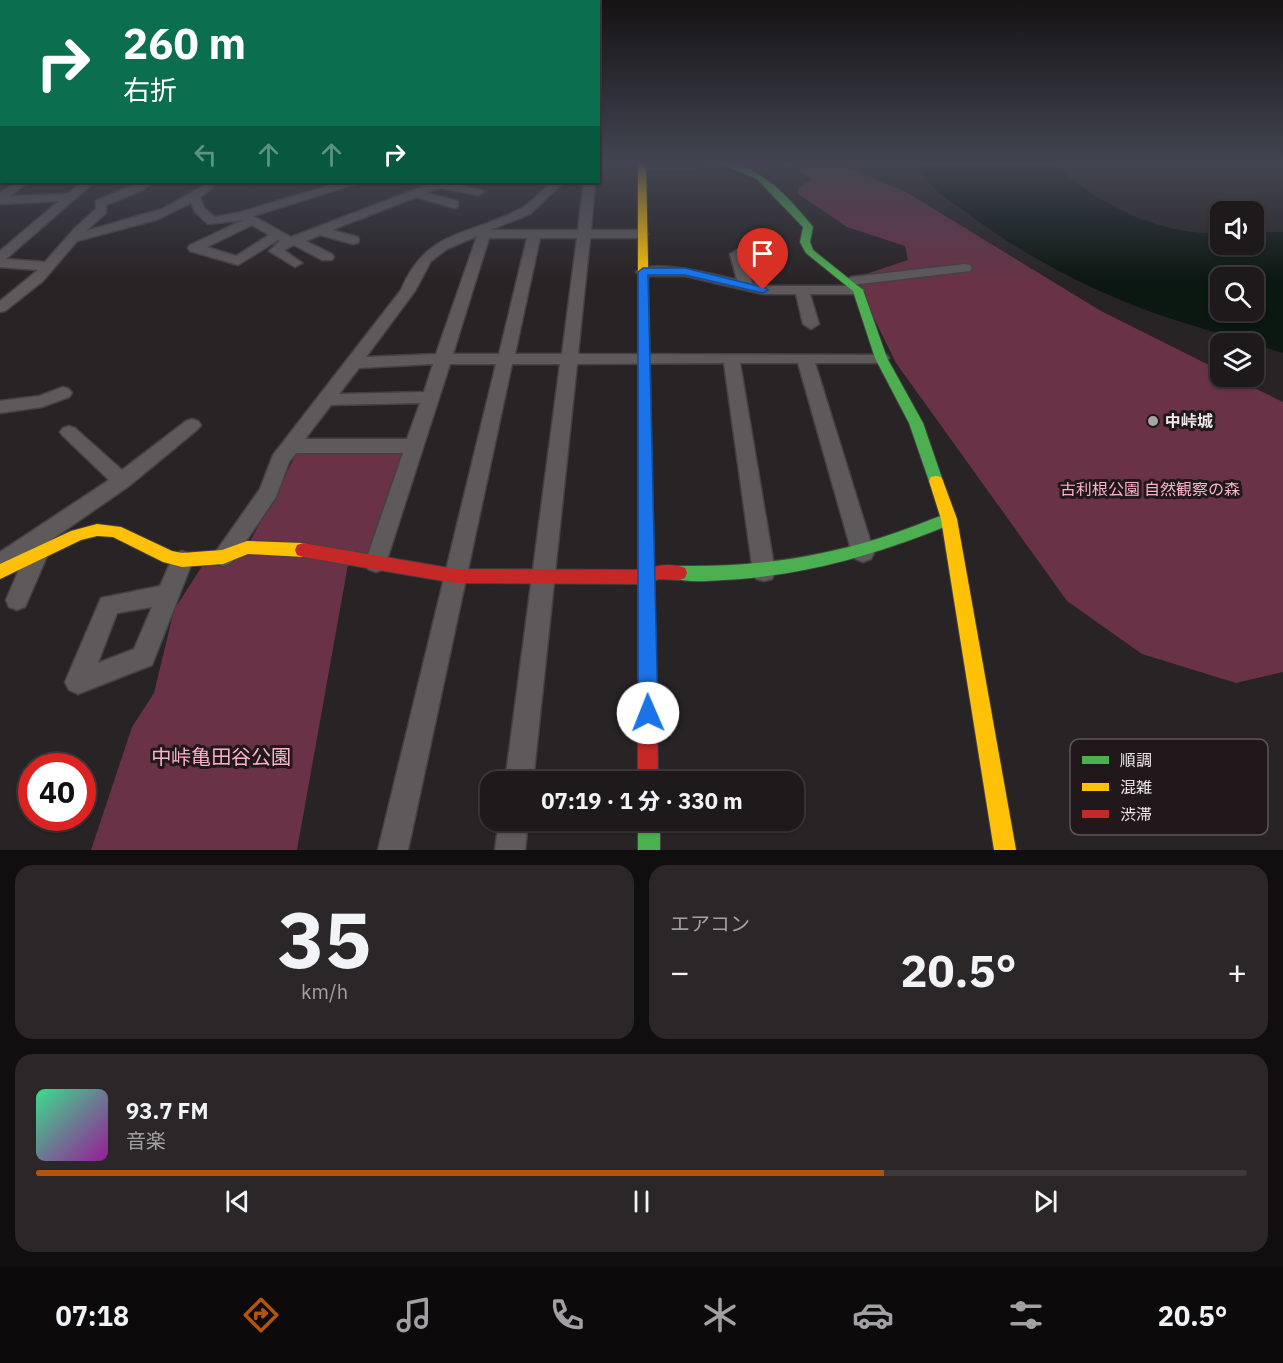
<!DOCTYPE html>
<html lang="ja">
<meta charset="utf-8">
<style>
:root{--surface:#1e1a1c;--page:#2b2729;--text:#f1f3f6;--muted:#a1a1a3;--line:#3c383b;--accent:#b45309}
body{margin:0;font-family:"IBM Plex Sans","Noto Sans JP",sans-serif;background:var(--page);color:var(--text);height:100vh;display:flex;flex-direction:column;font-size:22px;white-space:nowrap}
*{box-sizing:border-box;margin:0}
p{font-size:20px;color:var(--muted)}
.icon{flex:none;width:33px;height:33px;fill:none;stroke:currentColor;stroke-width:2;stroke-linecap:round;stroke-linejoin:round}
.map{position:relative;height:850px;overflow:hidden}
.drawer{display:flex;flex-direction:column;gap:15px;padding:15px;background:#100e0f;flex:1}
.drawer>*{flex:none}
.guide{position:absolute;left:0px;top:0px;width:600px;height:183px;box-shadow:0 2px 4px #0004,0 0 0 2px var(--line);background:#0b6e4f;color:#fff;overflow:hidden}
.tools{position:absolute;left:1210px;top:201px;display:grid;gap:12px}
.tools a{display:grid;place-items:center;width:54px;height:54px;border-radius:12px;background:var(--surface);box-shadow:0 2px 4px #0004,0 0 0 2px var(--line);font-size:30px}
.speed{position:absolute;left:18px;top:753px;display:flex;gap:12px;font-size:30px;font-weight:700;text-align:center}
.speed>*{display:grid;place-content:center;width:78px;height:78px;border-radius:50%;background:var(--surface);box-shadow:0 2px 4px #0004,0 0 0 2px var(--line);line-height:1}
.speed .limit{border:9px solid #d22;background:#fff;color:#111}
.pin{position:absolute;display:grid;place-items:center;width:51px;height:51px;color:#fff;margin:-62px -26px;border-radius:50% 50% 50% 0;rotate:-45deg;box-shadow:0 0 6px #0007}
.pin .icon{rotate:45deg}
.me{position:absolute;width:66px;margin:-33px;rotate:359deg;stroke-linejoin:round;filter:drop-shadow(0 0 4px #0008)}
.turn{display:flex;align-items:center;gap:21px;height:126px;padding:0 24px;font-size:27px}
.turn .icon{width:78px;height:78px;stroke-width:2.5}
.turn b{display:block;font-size:42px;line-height:51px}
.lanes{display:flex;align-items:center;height:57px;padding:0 24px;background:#0003;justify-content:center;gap:30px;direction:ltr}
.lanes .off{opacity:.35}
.big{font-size:45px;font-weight:800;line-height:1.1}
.drawer .tile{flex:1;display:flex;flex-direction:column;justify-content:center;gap:9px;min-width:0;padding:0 21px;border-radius:18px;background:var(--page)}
.drawer .dial{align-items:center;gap:0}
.dial b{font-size:78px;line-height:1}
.song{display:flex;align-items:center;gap:18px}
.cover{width:72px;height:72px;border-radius:9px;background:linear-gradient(135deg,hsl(150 70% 55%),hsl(300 70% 35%))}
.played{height:6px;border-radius:3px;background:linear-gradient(90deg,var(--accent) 70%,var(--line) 70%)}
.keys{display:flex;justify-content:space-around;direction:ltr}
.heat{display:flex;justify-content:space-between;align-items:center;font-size:33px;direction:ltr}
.drawer .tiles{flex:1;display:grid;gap:15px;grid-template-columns:1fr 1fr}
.tile:last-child{grid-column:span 2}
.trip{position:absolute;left:480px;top:771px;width:324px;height:60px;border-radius:18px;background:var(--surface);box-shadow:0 2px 4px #0004,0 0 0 2px var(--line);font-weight:800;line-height:60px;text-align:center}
.tab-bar{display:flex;height:96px;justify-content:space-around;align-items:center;background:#0c0a0b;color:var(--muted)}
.tab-bar .icon{width:42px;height:42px}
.tab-bar .selected{color:var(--accent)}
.tab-bar b{font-size:27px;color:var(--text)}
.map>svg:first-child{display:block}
.green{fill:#693247}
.water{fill:#0b1711;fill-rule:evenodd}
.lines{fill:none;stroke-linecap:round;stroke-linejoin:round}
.street-casing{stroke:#454142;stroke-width:3}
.fast-casing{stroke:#454142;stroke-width:2}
.slow-casing{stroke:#454142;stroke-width:2}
.jam-casing{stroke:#454142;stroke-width:2}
.street{fill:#5e595b;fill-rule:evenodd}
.fast{fill:#4caf50;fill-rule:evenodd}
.slow{fill:#ffc107;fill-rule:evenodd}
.jam{fill:#c62828;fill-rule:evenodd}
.route{fill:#1a73e8;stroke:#114b97;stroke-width:1.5}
.poi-dot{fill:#a9a3a5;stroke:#20181a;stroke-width:2}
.labels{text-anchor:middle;stroke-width:6;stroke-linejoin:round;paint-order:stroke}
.poi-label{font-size:16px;font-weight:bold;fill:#eee8ea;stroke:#20181a;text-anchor:start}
.park-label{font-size:16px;fill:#fdb1ca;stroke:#20181a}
.near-park-label{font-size:20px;fill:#fdb1ca;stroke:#20181a}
.key{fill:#20181a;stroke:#5e5658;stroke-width:1.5}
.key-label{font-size:16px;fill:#eee8ea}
</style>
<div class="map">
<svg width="1283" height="850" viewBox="0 0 1283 850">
<rect width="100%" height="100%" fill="#282325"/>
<path class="green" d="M735,163H837L906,192L1101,311L1221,371V376L1232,377L1283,402V672L1236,683L1142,654L1067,601L896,363L854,278L908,260L905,246L847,227L798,194V188L812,179L795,167L749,168Z
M414,446L376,563L349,559L297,850H91L132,727L154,693L174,610L206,560L247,547L300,447Z"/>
<path class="water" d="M918,163H1053C1097,204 1159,236 1221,233V244H1254V232H1283V353C1241,340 1198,328 1157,314C1089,290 1021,254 964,211C947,199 923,184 918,163ZM1221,278H1254V310H1221Z"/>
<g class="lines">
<defs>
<path id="street" d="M640,163H697L700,166L695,169H642L637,166Z
M15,182H28L10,196L68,194L82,182H94L6,259L45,262L75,228L96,209V201L140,182H153L143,190L106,205V213L86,231L162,209L207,184L213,187L200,197L204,208L215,217L241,212L341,182H356L355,184L253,216L291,237L435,182H449L482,190L484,192L478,195L440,188L426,193L458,201V207L454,208L416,197L332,230L358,237L359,240L358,243L353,244L320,235L306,241L332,254L334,257L332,260H322L294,245L284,250L302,263L295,267L269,251L280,241L278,240L238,265L190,251L188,248L190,245L243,220L208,224L195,212L191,203L156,220L77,241L43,281L5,311L0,312V301L38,270L0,267V251L59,201L0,204V193ZM252,225L269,235L236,256L207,247Z
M552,182H564L530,214L490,230H578L584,182H595L591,230H642L648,234L642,238H590L578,354L887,355L889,358L887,361L881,363H815L874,553L871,559L863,562L855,559L852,553L798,363H740L775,572L772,579L764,581L756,579L753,572L724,363L577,364L533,782H505L560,364H512L408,850H378L496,364H450L384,569L376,572L368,569L365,563L403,453H296L289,462L276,497L231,563L223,566L215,563L212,557L260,489L273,455L401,290C426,229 470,236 520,209C532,203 542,190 552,182ZM477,236L436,354L366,357L415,291L431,261L447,249ZM489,238H527L499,354H453ZM540,238H577L562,354H515ZM433,364L424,392L339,394L359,368ZM420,403L407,439H305L331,405Z
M737,250L744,254L752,283L763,286H858L865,290L858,294H810L819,324L811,329L803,324L796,294H763L685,276H643L636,272C650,258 718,275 737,280L730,254Z
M965,264L970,265L972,268L970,271L851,285L844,281L851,277Z
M63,387L69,389L72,393L69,397L42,407L0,413V401L39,396Z
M192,419L198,421L201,425L198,429L129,486L41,547L45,548L48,554L25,607L17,610L9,607L6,600L24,558L0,572V552L109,480L63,436L60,432L63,428L69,426L75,428L122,470L186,421Z
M182,551L190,554L193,560L152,665L78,694L69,690L65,682L101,598L160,586L174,554ZM152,607L134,649L98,663L117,613Z
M499,820H528L525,850H495Z"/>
<path id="fast" d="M721,163C760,163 790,199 813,227L810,242L813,250L863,290L887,358L923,423L943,481L941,485H931L929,481L909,423L875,358L853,291L806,253L800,242L803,227L757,179Z
M949,513L954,515L957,519L954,523C879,554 805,576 723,580C708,581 688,583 673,578L671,573L673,568L679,566C748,567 814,559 880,538C903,531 926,521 949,513Z
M638,820H660V850H638Z"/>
<path id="slow" d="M638,163H646L656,658L653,664L647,666L641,664L638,658Z
M936,476L941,477L943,481L957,519L1016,850H994L941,519L929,481L931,477Z
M97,524L121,527L172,551L182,553L222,550L247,541L303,543L309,545L311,550L309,555L303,557L248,554L223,564L182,567L163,562L113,537L97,536L81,540L0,579V564L71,531Z"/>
<path id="jam" d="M303,543L455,569L645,570C658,565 671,563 685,568L687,573L685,578L679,580L659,579L646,584L455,583L303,557L297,555L295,550L297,545Z
M647,650L653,652L656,658L658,782H638V658L641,652Z"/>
</defs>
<use href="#street" class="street-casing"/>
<use href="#fast" class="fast-casing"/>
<use href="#slow" class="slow-casing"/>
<use href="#jam" class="jam-casing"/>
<use href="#street" class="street"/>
<use href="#fast" class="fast"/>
<use href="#slow" class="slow"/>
<use href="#jam" class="jam"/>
</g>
<linearGradient id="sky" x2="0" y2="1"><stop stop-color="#161314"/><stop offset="0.58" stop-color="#424551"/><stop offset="1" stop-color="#424551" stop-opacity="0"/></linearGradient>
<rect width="1283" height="282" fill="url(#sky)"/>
<path class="route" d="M685,268L766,288L768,290L763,293L685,275H648L658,713L655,720L648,723L641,720L638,713V272L643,268Z"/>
<circle class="poi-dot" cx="1153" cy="421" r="6"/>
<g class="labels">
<g class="poi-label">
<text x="1165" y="427">中峠城</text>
</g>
<g class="park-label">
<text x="1150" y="495">古利根公園 自然観察の森</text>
</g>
<g class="near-park-label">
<text x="221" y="764">中峠亀田谷公園</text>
</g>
</g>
<rect x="1070" y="739" width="198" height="96" rx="9" class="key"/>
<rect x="1082" y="756" width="27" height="8" fill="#4caf50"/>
<rect x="1082" y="783" width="27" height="8" fill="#ffc107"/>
<rect x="1082" y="810" width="27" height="8" fill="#c62828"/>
<g class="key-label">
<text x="1120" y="766">順調</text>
<text x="1120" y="793">混雑</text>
<text x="1120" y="820">渋滞</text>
</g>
</svg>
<div class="tools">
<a><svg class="icon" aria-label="sound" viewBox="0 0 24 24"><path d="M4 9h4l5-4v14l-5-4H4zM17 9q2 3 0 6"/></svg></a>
<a><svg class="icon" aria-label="search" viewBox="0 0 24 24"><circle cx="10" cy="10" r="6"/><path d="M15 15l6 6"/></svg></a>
<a><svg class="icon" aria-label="layers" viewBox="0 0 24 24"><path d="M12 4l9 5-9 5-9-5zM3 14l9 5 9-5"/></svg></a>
</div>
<div class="speed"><div class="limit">40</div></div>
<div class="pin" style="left:763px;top:290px;background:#d93025"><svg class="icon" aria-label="arrive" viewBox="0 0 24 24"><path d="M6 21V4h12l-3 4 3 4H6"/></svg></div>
<svg class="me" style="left:648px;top:713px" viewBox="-20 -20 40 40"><circle r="19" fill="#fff"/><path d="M0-13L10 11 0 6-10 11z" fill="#1a73e8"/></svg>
<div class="trip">07:19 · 1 分 · 330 m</div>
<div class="guide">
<div class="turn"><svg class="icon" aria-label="right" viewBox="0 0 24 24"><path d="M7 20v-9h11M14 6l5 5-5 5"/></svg><div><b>260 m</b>右折</div></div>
<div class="lanes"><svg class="icon off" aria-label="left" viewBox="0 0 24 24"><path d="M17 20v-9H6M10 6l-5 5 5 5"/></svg><svg class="icon off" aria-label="ahead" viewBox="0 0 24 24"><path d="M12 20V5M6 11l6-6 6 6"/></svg><svg class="icon off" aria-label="ahead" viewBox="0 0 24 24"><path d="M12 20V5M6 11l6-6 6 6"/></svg><svg class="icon" aria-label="right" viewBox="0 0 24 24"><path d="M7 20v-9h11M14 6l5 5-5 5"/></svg></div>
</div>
</div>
<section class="drawer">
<div class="tiles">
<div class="tile dial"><b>35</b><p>km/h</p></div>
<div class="tile"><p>エアコン</p>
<div class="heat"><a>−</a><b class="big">20.5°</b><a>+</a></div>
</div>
<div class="tile">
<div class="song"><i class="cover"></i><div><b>93.7 FM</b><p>音楽</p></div></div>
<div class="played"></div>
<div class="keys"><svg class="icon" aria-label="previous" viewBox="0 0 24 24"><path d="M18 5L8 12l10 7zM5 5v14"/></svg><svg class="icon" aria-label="pause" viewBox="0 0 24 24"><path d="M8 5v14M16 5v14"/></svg><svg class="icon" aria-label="next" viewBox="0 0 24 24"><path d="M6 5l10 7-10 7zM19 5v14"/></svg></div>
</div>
</div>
</section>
<nav class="tab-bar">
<b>07:18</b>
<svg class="icon selected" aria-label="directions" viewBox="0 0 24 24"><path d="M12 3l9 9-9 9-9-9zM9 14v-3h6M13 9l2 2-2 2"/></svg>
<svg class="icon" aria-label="music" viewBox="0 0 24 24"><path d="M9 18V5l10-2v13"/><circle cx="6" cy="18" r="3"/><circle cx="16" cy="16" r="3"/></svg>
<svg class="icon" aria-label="phone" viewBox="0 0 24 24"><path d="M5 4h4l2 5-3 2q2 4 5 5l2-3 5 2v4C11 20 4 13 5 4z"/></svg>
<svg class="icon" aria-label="climate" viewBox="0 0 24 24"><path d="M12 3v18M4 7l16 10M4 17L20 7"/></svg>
<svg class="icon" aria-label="car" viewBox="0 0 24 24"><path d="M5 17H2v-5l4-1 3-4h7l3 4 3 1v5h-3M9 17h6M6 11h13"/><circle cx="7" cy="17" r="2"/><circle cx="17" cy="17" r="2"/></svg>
<svg class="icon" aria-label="filters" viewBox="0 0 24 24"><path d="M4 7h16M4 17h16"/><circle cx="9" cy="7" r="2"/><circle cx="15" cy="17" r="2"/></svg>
<b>20.5°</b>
</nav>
